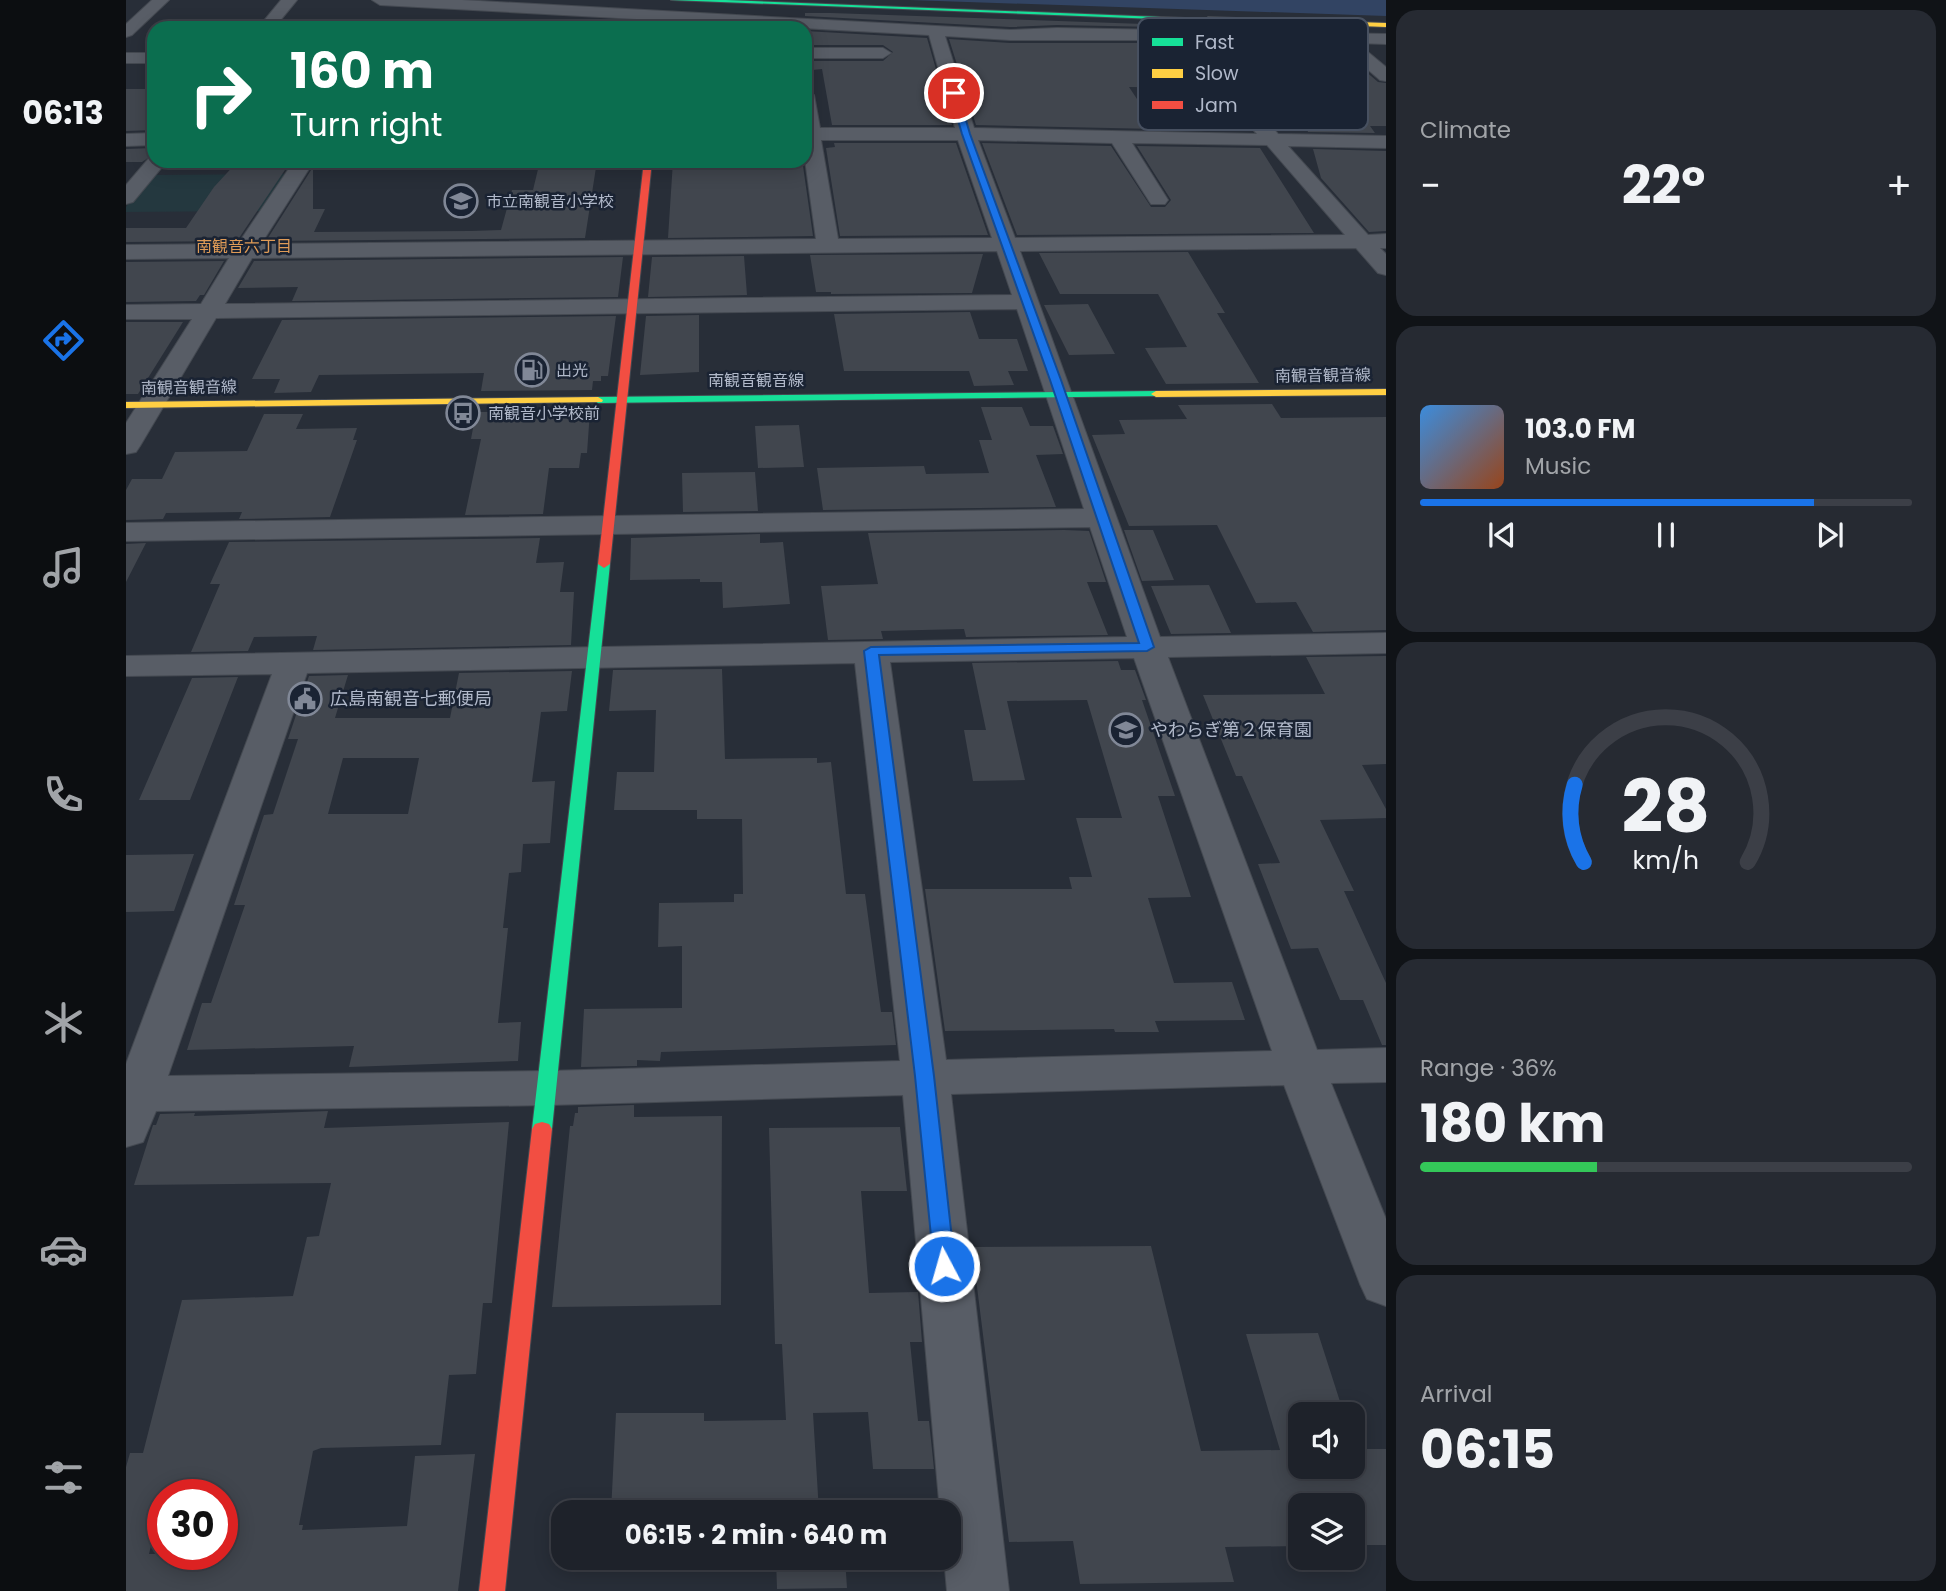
<!DOCTYPE html>
<meta charset="utf-8">
<style>
:root{--surface:#1e222a;--page:#262a32;--text:#f1f3f6;--muted:#a1a4a8;--line:#3c3f47;--accent:#1a73e8}
body{margin:0;font-family:Poppins,"Noto Sans JP",sans-serif;background:var(--page);color:var(--text);height:100vh;display:flex;flex-direction:column;font-size:26px;white-space:nowrap}
*{box-sizing:border-box;margin:0}
p{font-size:23px;color:var(--muted)}
.icon{flex:none;width:38px;height:38px;fill:none;stroke:currentColor;stroke-width:2;stroke-linecap:round;stroke-linejoin:round}
.map{position:relative;flex:1;overflow:hidden}
.details{display:flex;flex-direction:column;gap:10px;padding:10px;background:#101317;width:560px}
.details>*{flex:none}
.guide{position:absolute;left:21px;top:21px;width:665px;height:147px;border-radius:21px;box-shadow:0 4px 18px #0003,0 0 0 2px var(--line);background:#0b6e4f;color:#fff;overflow:hidden}
.tools{position:absolute;left:1162px;top:1402px;display:grid;gap:14px}
.tools a{display:grid;place-items:center;width:77px;height:77px;border-radius:14px;background:var(--surface);box-shadow:0 4px 18px #0003,0 0 0 2px var(--line);font-size:35px}
.speed{position:absolute;left:21px;top:1479px;display:flex;gap:14px;font-size:35px;font-weight:700;text-align:center}
.speed>*{display:grid;place-content:center;width:91px;height:91px;border-radius:50%;background:var(--surface);box-shadow:0 4px 18px #0003,0 0 0 2px var(--line);line-height:1}
.speed .limit{border:10px solid #d22;background:#fff;color:#111}
.pin{position:absolute;display:grid;place-items:center;width:60px;height:60px;color:#fff;margin:-30px;border:4px solid #fff;border-radius:50%;box-shadow:0 2px 7px #0007}
.me{position:absolute;width:77px;margin:-38px;rotate:354deg;stroke-linejoin:round;filter:drop-shadow(0 0 5px #0008)}
.turn{display:flex;align-items:center;gap:24px;height:147px;padding:0 28px;font-size:32px}
.turn .icon{width:91px;height:91px;stroke-width:2.5}
.turn b{display:block;font-size:49px;line-height:60px}
.big{font-size:52px;font-weight:700;line-height:1.1}
.details .widget{flex:1;display:flex;flex-direction:column;justify-content:center;gap:10px;min-width:0;padding:0 24px;border-radius:21px;background:var(--page)}
.details .dial{align-items:center;gap:0}
.dial svg{height:182px;overflow:visible;fill:none;stroke:var(--line);stroke-width:7;stroke-linecap:round;text-anchor:middle}
.dial text{fill:var(--text);stroke:none}
.song{display:flex;align-items:center;gap:21px}
.cover{width:84px;height:84px;border-radius:10px;background:linear-gradient(135deg,hsl(210 70% 55%),hsl(20 70% 35%))}
.played{height:7px;border-radius:4px;background:linear-gradient(90deg,var(--accent) 80%,var(--line) 80%)}
.keys{display:flex;justify-content:space-around;direction:ltr}
.heat{display:flex;justify-content:space-between;align-items:center;font-size:38px;direction:ltr}
.charge{height:10px;border-radius:5px;background:linear-gradient(90deg,#34c759 36%,var(--line) 0)}
.trip{position:absolute;left:425px;top:1500px;width:410px;height:70px;border-radius:21px;background:var(--surface);box-shadow:0 4px 18px #0003,0 0 0 2px var(--line);font-weight:700;line-height:70px;text-align:center}
main{display:flex;flex:1;min-height:0}
.tab-bar{display:flex;flex-direction:column;width:126px;justify-content:space-around;align-items:center;background:#0c0e11;color:var(--muted)}
.tab-bar .icon{width:49px;height:49px}
.tab-bar .selected{color:var(--accent)}
.tab-bar b{font-size:32px;color:var(--text)}
.map>svg:first-child{display:block}
.green{fill:#24383f}
.water{fill:#324463}
.building{fill:#41464e;fill-rule:evenodd}
.lines{fill:none;stroke-linecap:round;stroke-linejoin:round}
.street-casing{stroke:#444951;stroke-width:2}
.fast-casing{stroke:#444951;stroke-width:2}
.slow-casing{stroke:#444951;stroke-width:2}
.jam-casing{stroke:#444951;stroke-width:2}
.street{fill:#585d66;fill-rule:evenodd}
.fast{fill:#16e098;fill-rule:evenodd}
.slow{fill:#ffcf43;fill-rule:evenodd}
.jam{fill:#f24e42;fill-rule:evenodd}
.route{fill:#1a73e8;stroke:#114b97;stroke-width:2}
.labels{text-anchor:middle;stroke-width:5;stroke-linejoin:round;paint-order:stroke}
.far-poi-label{font-size:16px;fill:#b1b9ca;stroke:#1a2333;text-anchor:start}
.far-neighbourhood-label{font-size:16px;fill:#df9b57;stroke:#1a2333}
.far-street-label{font-size:16px;fill:#b1b9ca;stroke:#1a2333}
.poi-label{font-size:18px;fill:#b1b9ca;stroke:#1a2333;text-anchor:start}
.key{fill:#1a2333;stroke:#475060;stroke-width:2}
.key-label{font-size:19px;fill:#b1b9ca}
</style>
<main>
<nav class="tab-bar">
<b>06:13</b>
<svg class="icon selected" aria-label="directions" viewBox="0 0 24 24"><path d="M12 3l9 9-9 9-9-9zM9 14v-3h6M13 9l2 2-2 2"/></svg>
<svg class="icon" aria-label="music" viewBox="0 0 24 24"><path d="M9 18V5l10-2v13"/><circle cx="6" cy="18" r="3"/><circle cx="16" cy="16" r="3"/></svg>
<svg class="icon" aria-label="phone" viewBox="0 0 24 24"><path d="M5 4h4l2 5-3 2q2 4 5 5l2-3 5 2v4C11 20 4 13 5 4z"/></svg>
<svg class="icon" aria-label="climate" viewBox="0 0 24 24"><path d="M12 3v18M4 7l16 10M4 17L20 7"/></svg>
<svg class="icon" aria-label="car" viewBox="0 0 24 24"><path d="M5 17H2v-5l4-1 3-4h7l3 4 3 1v5h-3M9 17h6M6 11h13"/><circle cx="7" cy="17" r="2"/><circle cx="17" cy="17" r="2"/></svg>
<svg class="icon" aria-label="filters" viewBox="0 0 24 24"><path d="M4 7h16M4 17h16"/><circle cx="9" cy="7" r="2"/><circle cx="15" cy="17" r="2"/></svg>
</nav>
<div class="map">
<svg width="1260" height="1591" viewBox="0 0 1260 1591">
<rect width="100%" height="100%" fill="#282e38"/>
<path class="green" d="M159,174L137,211L0,212V207L25,175Z"/>
<path class="water" d="M783,0H1260V16Z"/>
<path class="building" d="M679,13H705L1186,30L931,25L884,27L679,16Z
M679,31L801,38L826,125H706L696,69L686,70L684,61H757L767,52L757,45H681Z
M823,39L884,43H1053L1065,63L1087,88L1003,87L1031,129L850,125Z
M1076,43L1210,46L1252,82L1260,83V126H1244L1249,133L1182,132L1173,100H1125Z
M0,89H28V130L0,131Z
M708,143H830L862,235L714,236L700,148L709,147Z
M856,143L985,146L1025,207H1039L1045,200L1011,146L1134,148L1188,233L891,235Z
M28,148V154L16,162H0V149Z
M1187,149L1260,151V231L1243,232L1195,178Z
M112,161H165L111,241L0,242V228H60L88,187Z
M414,161H471L459,238L140,241L187,167V209H199L188,232L345,231L375,230L386,190H407Z
M547,161H603V166H677L687,236L542,238Z
M1062,252L1099,313H1091L1133,383L1040,384L1019,348L1061,347L1032,294H934L913,253Z
M857,254L846,293L705,294V292H690L684,255Z
M618,256L621,295L522,297L526,257Z
M497,257L492,297L166,301L172,287L112,288L128,261Z
M98,261L78,295H74L70,301L0,302V262Z
M962,304L989,354L943,355L918,305Z
M844,312L853,339H891L902,371H882L888,385L848,386L843,371H718L708,314Z
M573,315V372L514,375L520,316Z
M490,316L482,376H475V381H467L466,390L355,391L358,373L193,375L185,392L148,393L154,379H126L156,320Z
M0,322H57L12,394H0Z
M1146,404L1155,418L1260,417V630L1187,632L1170,602L1130,603L1091,525L1003,526L966,435L999,434L993,420L1061,419L1052,405Z
M855,407H896L904,426H927L937,454L910,455L930,507L697,510L691,468L798,466L800,474L863,473L853,440H866Z
M464,411L461,453H455L453,468H423L417,514L339,515L355,439H345L350,412Z
M138,414H177L170,429L231,428L227,440H231L204,517L113,519L116,512L40,513L37,519L0,520V490L6,479H36L49,452L121,451Z
M673,425L678,467L632,468L629,426Z
M629,472L632,511L557,512L556,473Z
M938,530L963,531L980,582H961L982,635L840,637L838,629L755,631L757,639L702,640L695,586L752,584L742,533Z
M998,530H1027L1048,580L1016,581Z
M634,534V543L657,542L664,604L597,608L596,582H574V579L504,580L505,538Z
M414,538L410,563L438,562L434,592H448L445,645L187,650L191,636L128,637L122,651L65,652L94,584H84L103,542Z
M20,543L0,582V544Z
M1083,585L1105,633L1045,634L1025,586Z
M1260,656V764L1236,765L1260,809V818L1194,820L1228,891H1218L1260,983V1045H1256L1237,1000H1214L1192,948L1165,949L1132,864L1154,863L1116,776H1110L1077,695L1199,694L1180,657Z
M992,661L995,670H1009L1020,700H1016L1049,796H1032L1065,897L1022,898L1048,983L1106,982L1119,1020L1029,1021L1033,1032H989L988,1029L819,1031L799,889H946L943,877H966L950,818H996L961,700L881,701L899,780L847,781L838,730H860L846,663Z
M596,669L599,759L691,758V763L705,762L720,894H739L755,1012H766L770,1045L535,1052L534,1061L511,1060V1066L455,1067L458,1009L556,1008V946L532,947L533,903L608,902V894H617L616,819H571V810H488L491,772H528L530,710L483,711L487,670Z
M446,671L441,711L415,712L406,782L429,781L424,843L397,844L395,872L383,873L377,928H382L372,1023L395,1022L392,1061L223,1067L228,1046L61,1050L76,1003H85L119,905H108L138,815L147,814L172,739H162L183,676L222,675L209,718H324L333,673ZM217,758H293L282,814H202Z
M112,677L64,800H13L66,678Z
M68,854L48,911L0,912V855Z
M508,1105V1117L596,1116L595,1305L426,1307L444,1126H447L449,1113H452V1107Z
M202,1111L198,1128L383,1122L366,1303H357L350,1374L323,1375L315,1445L195,1448L187,1451L173,1525H177L176,1530L281,1526L289,1456L349,1454L332,1591H0V1467L4,1453H17L56,1300L167,1296L181,1237L193,1236L205,1183L8,1185L27,1125H30L34,1114L69,1113L68,1116ZM37,1494H96V1554H23Z
M774,1127L781,1191H735L743,1293L792,1292L796,1342H784L792,1421H803L808,1469H747L742,1412L687,1413L693,1512H485L490,1413H578V1421L660,1420L656,1344H649L643,1128Z
M1025,1246L1075,1451L1154,1450L1120,1334L1192,1333L1218,1414H1174V1466H1227V1443L1229,1449H1260V1545H1227V1505H1174V1546L1099,1547L1108,1582L954,1584L947,1541L883,1542L846,1247Z
M650,1558H719L721,1588L651,1589Z"/>
<g class="lines">
<defs>
<path id="street" d="M26,0H43L6,35L0,37V24Z
M155,0H171L148,28H132Z
M246,0H336L884,30L931,28L1260,34V44L1231,43L1260,67V81L1254,80L1211,43L1070,40L1152,134L1260,136V148L1162,146L1242,235L1260,234V248H1254L1260,254V275L1252,273L1230,248L894,251L1034,637L1260,633V653L1042,657L1191,1050L1260,1048V1082L1205,1083L1260,1219V1306L1241,1299L1234,1284L1158,1085L825,1094L883,1591H821L818,1558H822V1512H814L777,1095L423,1105L30,1111L17,1142L0,1147V1064L146,674L0,676V656L1001,637L964,527L0,541V523L958,509L891,309L90,318L14,446L10,452L0,454V423L66,319H0V305L75,304L103,258L0,259V245L112,244L168,161H188L135,244L690,239L679,160V90L688,95L694,128H829L803,35L254,5ZM819,36L884,40H1054L1067,61L1131,134L848,128ZM695,140H832L866,238L712,239ZM852,140L986,143L1025,204H1039L1042,200L1006,143L1141,145L1219,235L889,238ZM871,251L886,295L99,304L126,258ZM1008,658L1146,1051L820,1060L764,662ZM729,663L774,1061L423,1071L42,1076L181,673Z
M679,48H757L765,53L757,58H679Z
M0,53H28V63H0Z
M28,133V145L0,146V134Z
M28,156V161H41L7,202L0,204V185L24,157Z"/>
<path id="fast" d="M545,0H600L1085,19L1082,21Z
M1030,391L1035,394L1034,396L472,403L467,400L472,397Z
M478,560L484,564L426,1129L423,1134L416,1136L409,1134L406,1129L472,564Z"/>
<path id="slow" d="M1082,17L1260,23V27L1080,20Z
M1260,389V395L1030,397L1025,394L1030,391Z
M472,397L477,400L476,402L0,408V402Z"/>
<path id="jam" d="M518,161H526L484,564L478,568L472,564Z
M416,1122L423,1124L426,1129L379,1591H353L406,1129L409,1124Z"/>
</defs>
<use href="#street" class="street-casing"/>
<use href="#fast" class="fast-casing"/>
<use href="#slow" class="slow-casing"/>
<use href="#jam" class="jam-casing"/>
<use href="#street" class="street"/>
<use href="#fast" class="fast"/>
<use href="#slow" class="slow"/>
<use href="#jam" class="jam"/>
</g>
<path class="route" d="M828,91L832,93L844,134L935,380L1028,647L1021,651L753,655L808,1076L829,1266L826,1272L818,1274L811,1272L808,1266L789,1076L738,651L745,647L1013,643L924,380L836,134L824,93Z"/>
<defs>
<symbol id="school-ring" viewBox="-11 -11 22 22"><circle r="9.5" fill="#1a2333" stroke="#818897" stroke-width="1.5"/><path d="M0-5L7-2L0 1L-7-2ZM-4 1L0 2.5L4 1V4Q0 6-4 4Z" fill="#818897"/></symbol>
<symbol id="fuel-ring" viewBox="-11 -11 22 22"><circle r="9.5" fill="#1a2333" stroke="#818897" stroke-width="1.5"/><path d="M-5.5-6h7V0h2V4h1.3V-2.5L3-4.5l.8-.8L6-3V5H2.5V1h-1V6h-7ZM-4.2-4.7v3.2H.2V-4.7Z" fill="#818897"/></symbol>
<symbol id="bus-ring" viewBox="-11 -11 22 22"><circle r="9.5" fill="#1a2333" stroke="#818897" stroke-width="1.5"/><path d="M-5-6H5V4H4V6H2V4H-2V6H-4V4H-5ZM-3.5-4V0h7V-4ZM-3.5 1.2v1.5H-2V1.2ZM2 1.2v1.5H3.5V1.2Z" fill="#818897"/></symbol>
<symbol id="civic-ring" viewBox="-11 -11 22 22"><circle r="9.5" fill="#1a2333" stroke="#818897" stroke-width="1.5"/><path d="M-.6-6.5H3V-4.5H.6V-3L4-1V1h2V6H-6V1h2V-1L-.6-3ZM-1.2 2.5V6h2.4V2.5Z" fill="#818897"/></symbol>
</defs>
<g fill-rule="evenodd">
<use href="#school-ring" x="316" y="182" width="38" height="38"/>
<use href="#fuel-ring" x="387" y="351" width="38" height="38"/>
<use href="#bus-ring" x="318" y="394" width="38" height="38"/>
<use href="#civic-ring" x="160" y="680" width="38" height="38"/>
<use href="#school-ring" x="981" y="711" width="38" height="38"/>
</g>
<g class="labels">
<g class="far-poi-label">
<text x="360" y="207">市立南観音小学校</text>
<text x="430" y="376">出光</text>
<text x="362" y="419">南観音小学校前</text>
</g>
<g class="far-neighbourhood-label">
<text x="118" y="252">南観音六丁目</text>
</g>
<g class="far-street-label">
<text transform="translate(1197 375) rotate(-1)" y="6">南観音観音線</text>
<text x="630" y="386">南観音観音線</text>
<text transform="translate(63 387) rotate(-1)" y="6">南観音観音線</text>
</g>
<g class="poi-label">
<text x="204" y="705">広島南観音七郵便局</text>
<text x="1024" y="736">やわらぎ第２保育園</text>
</g>
</g>
<rect x="1012" y="18" width="230" height="112" rx="10" class="key"/>
<rect x="1026" y="38" width="31" height="8" fill="#16e098"/>
<rect x="1026" y="69" width="31" height="9" fill="#ffcf43"/>
<rect x="1026" y="101" width="31" height="8" fill="#f24e42"/>
<g class="key-label">
<text x="1069" y="49">Fast</text>
<text x="1069" y="80">Slow</text>
<text x="1069" y="112">Jam</text>
</g>
</svg>
<div class="tools">
<a><svg class="icon" aria-label="sound" viewBox="0 0 24 24"><path d="M4 9h4l5-4v14l-5-4H4zM17 9q2 3 0 6"/></svg></a>
<a><svg class="icon" aria-label="layers" viewBox="0 0 24 24"><path d="M12 4l9 5-9 5-9-5zM3 14l9 5 9-5"/></svg></a>
</div>
<div class="speed"><div class="limit">30</div></div>
<div class="pin" style="left:828px;top:93px;background:#d93025"><svg class="icon" aria-label="arrive" viewBox="0 0 24 24"><path d="M6 21V4h12l-3 4 3 4H6"/></svg></div>
<svg class="me" style="left:818px;top:1266px" viewBox="-20 -20 40 40"><circle r="17" fill="#1a73e8" stroke="#fff" stroke-width="3"/><path d="M0-11L8 9 0 5-8 9z" fill="#fff"/></svg>
<div class="trip">06:15 · 2 min · 640 m</div>
<div class="guide">
<div class="turn"><svg class="icon" aria-label="right" viewBox="0 0 24 24"><path d="M7 20v-9h11M14 6l5 5-5 5"/></svg><div><b>160 m</b>Turn right</div></div>
</div>
</div>
<section class="details">
<div class="widget"><p>Climate</p>
<div class="heat"><a>−</a><b class="big">22°</b><a>+</a></div>
</div>
<div class="widget">
<div class="song"><i class="cover"></i><div><b>103.0 FM</b><p>Music</p></div></div>
<div class="played"></div>
<div class="keys"><svg class="icon" aria-label="previous" viewBox="0 0 24 24"><path d="M18 5L8 12l10 7zM5 5v14"/></svg><svg class="icon" aria-label="pause" viewBox="0 0 24 24"><path d="M8 5v14M16 5v14"/></svg><svg class="icon" aria-label="next" viewBox="0 0 24 24"><path d="M6 5l10 7-10 7zM19 5v14"/></svg></div>
</div>
<div class="widget dial"><svg viewBox="0 0 100 80">
<path d="M14 69A42 42 0 1 1 86 69"/>
<path d="M14 69A42 42 0 0 1 10 35" stroke="#1a73e8"/>
<text x="50" y="56" font-size="32" font-weight="700">28</text>
<text x="50" y="72" font-size="11">km/h</text>
</svg></div>
<div class="widget"><p>Range · 36%</p><b class="big">180 km</b><div class="charge"></div></div>
<div class="widget"><p>Arrival</p><b class="big">06:15</b></div>
</section>
</main>
